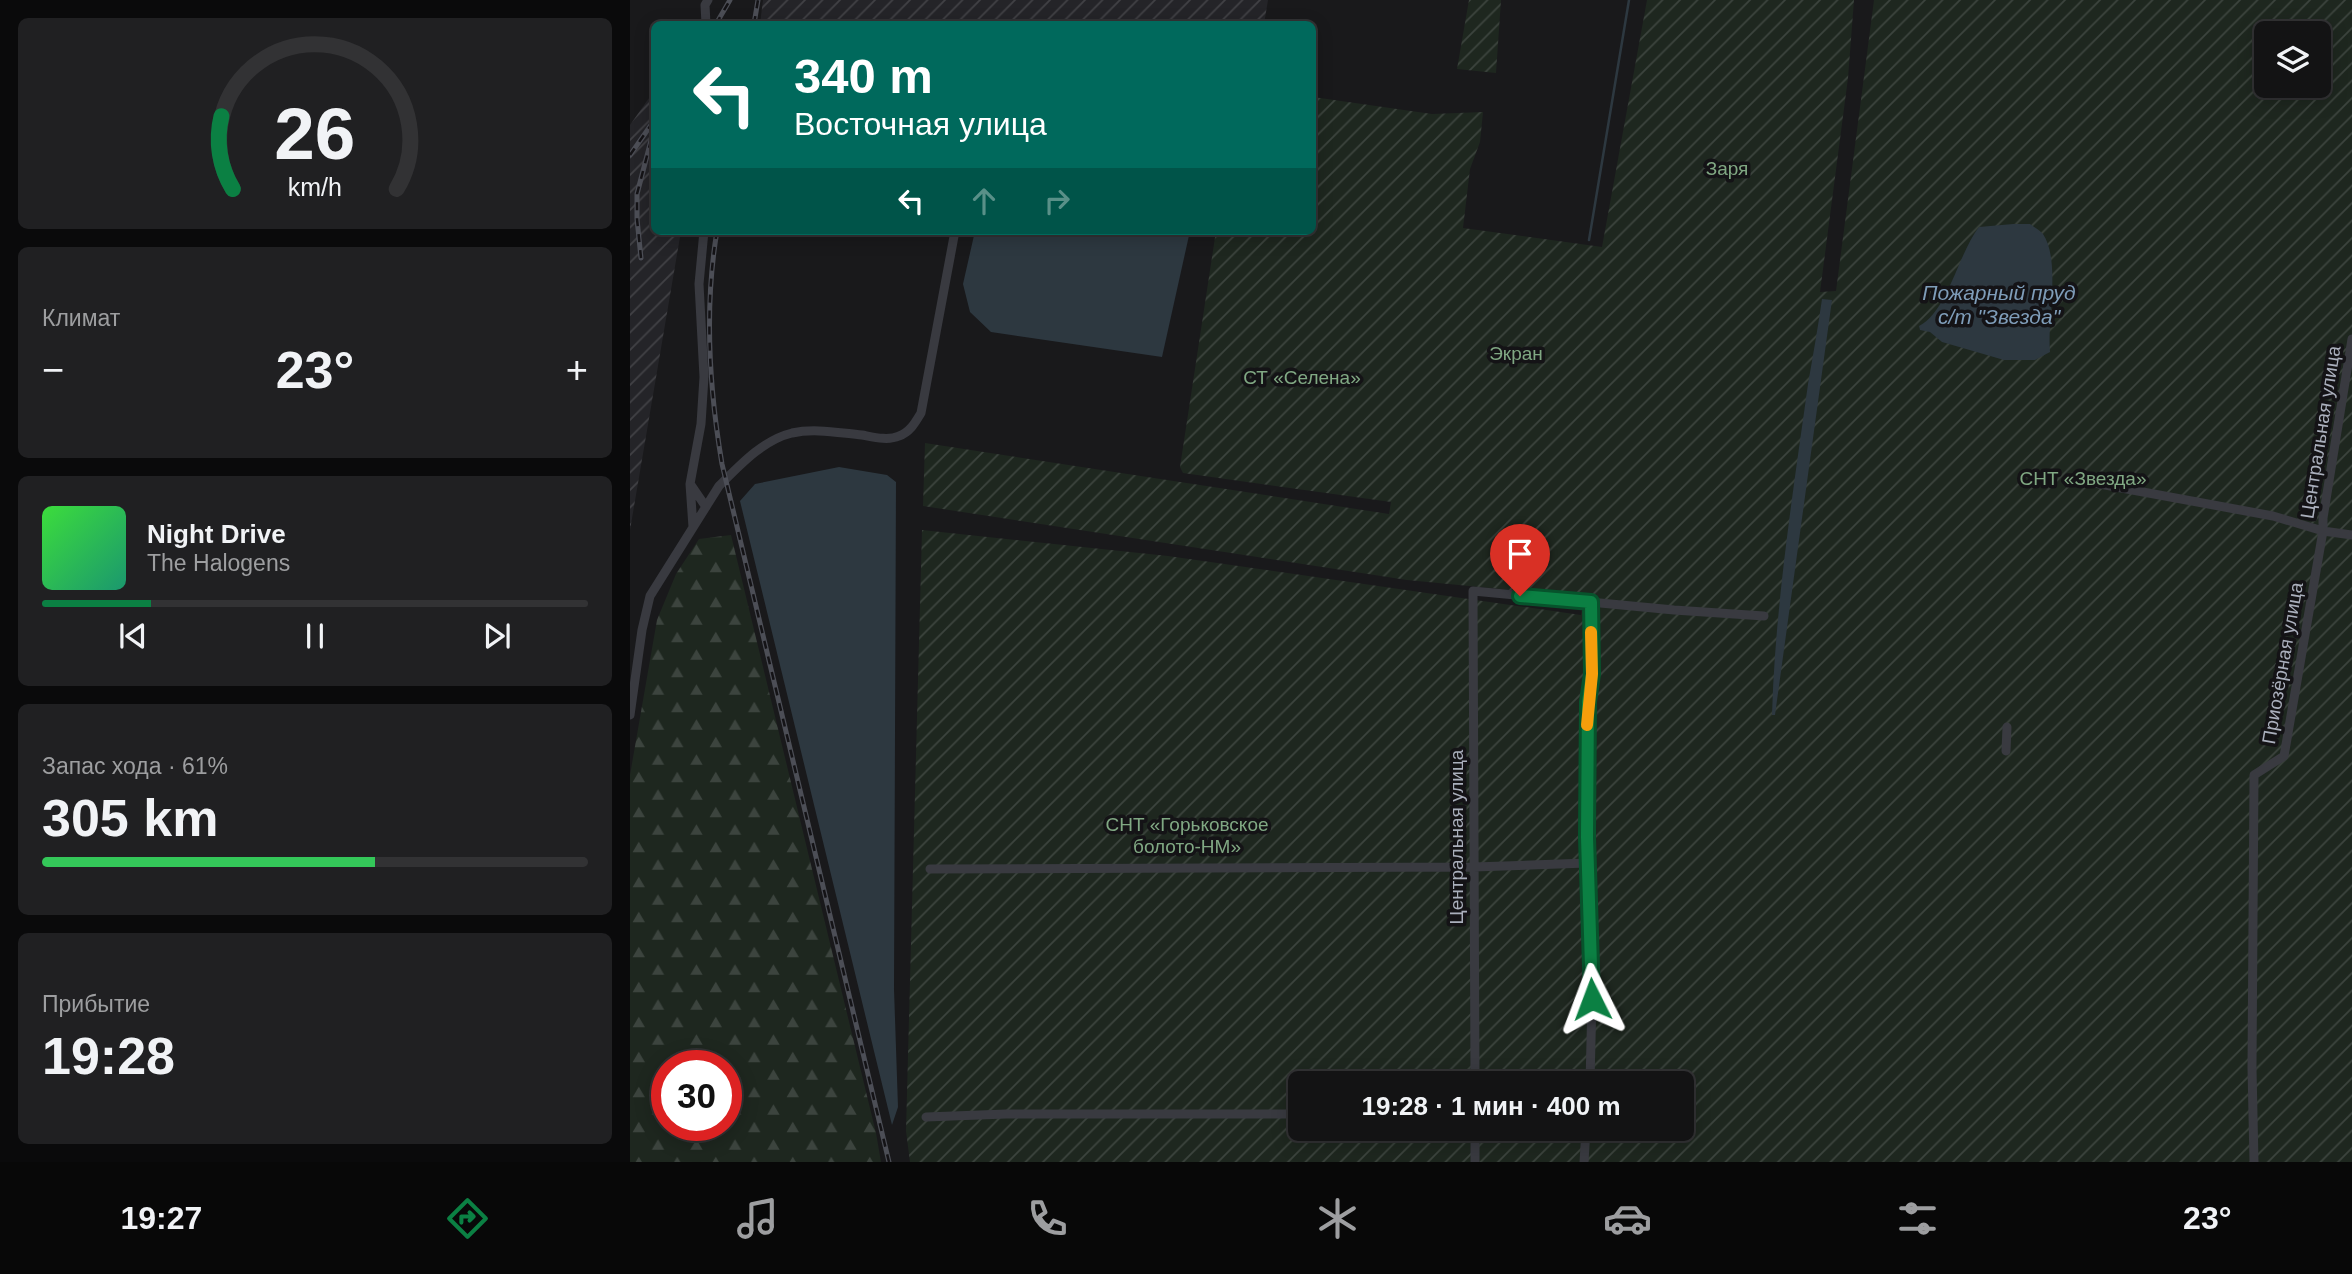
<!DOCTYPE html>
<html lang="ru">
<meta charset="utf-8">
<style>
:root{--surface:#131314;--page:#202022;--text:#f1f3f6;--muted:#9d9ea0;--line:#323234;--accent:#0b8043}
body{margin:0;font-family:Arial,sans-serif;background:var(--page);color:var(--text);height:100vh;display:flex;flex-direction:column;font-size:26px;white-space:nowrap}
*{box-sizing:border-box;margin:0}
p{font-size:23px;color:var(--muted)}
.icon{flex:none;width:38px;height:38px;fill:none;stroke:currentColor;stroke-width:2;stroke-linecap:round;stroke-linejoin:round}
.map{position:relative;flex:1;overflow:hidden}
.details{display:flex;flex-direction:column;gap:18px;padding:18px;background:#0a0a0b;width:630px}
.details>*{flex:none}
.hud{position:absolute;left:21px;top:21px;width:665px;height:214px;border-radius:10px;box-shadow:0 4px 18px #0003,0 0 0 2px var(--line);background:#00695c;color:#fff;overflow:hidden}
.tools{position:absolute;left:1624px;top:21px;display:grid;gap:14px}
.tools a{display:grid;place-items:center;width:77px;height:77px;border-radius:10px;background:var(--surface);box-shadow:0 4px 18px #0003,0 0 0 2px var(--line);font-size:35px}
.speed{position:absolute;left:21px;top:1050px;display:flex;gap:14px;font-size:35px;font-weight:700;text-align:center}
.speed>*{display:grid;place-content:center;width:91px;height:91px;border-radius:50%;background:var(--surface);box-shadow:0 4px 18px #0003,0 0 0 2px var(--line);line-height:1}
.speed .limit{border:10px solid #d22;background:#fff;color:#111}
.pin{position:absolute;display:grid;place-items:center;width:60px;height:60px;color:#fff;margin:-72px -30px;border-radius:50% 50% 50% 0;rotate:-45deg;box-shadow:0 0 7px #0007}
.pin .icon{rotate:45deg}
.me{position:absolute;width:77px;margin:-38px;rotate:357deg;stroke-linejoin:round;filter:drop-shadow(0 0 5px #0008)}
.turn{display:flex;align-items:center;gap:24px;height:147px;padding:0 28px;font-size:32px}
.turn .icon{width:91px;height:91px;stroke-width:2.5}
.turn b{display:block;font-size:49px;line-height:60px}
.lanes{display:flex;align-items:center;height:66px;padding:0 28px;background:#0003;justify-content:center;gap:35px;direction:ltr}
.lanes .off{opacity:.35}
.big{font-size:52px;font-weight:800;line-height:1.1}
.details .card{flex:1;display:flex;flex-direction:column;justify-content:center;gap:10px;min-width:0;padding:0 24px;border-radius:10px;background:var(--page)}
.details .dial{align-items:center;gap:0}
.dial svg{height:182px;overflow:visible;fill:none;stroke:var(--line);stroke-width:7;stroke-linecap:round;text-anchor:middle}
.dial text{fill:var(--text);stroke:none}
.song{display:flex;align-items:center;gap:21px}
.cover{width:84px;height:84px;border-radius:10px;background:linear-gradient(135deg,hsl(120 70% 55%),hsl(160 70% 35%))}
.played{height:7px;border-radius:4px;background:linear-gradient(90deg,var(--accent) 20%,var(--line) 20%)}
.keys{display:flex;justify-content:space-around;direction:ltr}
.heat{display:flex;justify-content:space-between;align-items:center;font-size:38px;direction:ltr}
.charge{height:10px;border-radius:5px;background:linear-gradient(90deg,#34c759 61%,var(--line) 0)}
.trip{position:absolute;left:658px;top:1071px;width:406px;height:70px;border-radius:10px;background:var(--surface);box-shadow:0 4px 18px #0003,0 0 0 2px var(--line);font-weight:800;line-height:70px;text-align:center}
.dock{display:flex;height:112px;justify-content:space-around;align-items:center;background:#080808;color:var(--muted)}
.dock .icon{width:49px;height:49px}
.dock .on{color:var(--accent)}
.dock b{font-size:32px;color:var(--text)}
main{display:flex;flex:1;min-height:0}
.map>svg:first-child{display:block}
.industrial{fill:url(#industrial-furrows)}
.forest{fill:url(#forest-firs);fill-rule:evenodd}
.garden{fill:url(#garden-furrows);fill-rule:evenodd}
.water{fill:#2d3840}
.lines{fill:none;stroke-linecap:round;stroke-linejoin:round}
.stream{stroke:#2d3840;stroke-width:2.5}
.minor{stroke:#393a40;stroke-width:9}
.rail-casing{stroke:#4c4e56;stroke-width:5}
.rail{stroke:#141316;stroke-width:2.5;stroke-dasharray:8;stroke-linecap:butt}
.route-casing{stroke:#07532c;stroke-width:18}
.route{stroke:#0b8043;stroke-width:12}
.slow{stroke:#f59e0b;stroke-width:12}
.labels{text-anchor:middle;stroke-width:7;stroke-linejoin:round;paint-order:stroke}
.park-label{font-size:19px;fill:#80a883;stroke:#141316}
.street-label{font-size:19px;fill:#aaafbc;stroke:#141316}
.water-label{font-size:21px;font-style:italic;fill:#7f9db9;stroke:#141316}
</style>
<main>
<section class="details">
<div class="card dial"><svg viewBox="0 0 100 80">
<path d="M14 69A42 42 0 1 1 86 69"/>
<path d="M14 69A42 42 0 0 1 9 37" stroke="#0b8043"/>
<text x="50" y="56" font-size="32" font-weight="700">26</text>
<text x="50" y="72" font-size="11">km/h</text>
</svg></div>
<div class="card"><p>Климат</p>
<div class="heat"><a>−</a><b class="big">23°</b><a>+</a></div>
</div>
<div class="card">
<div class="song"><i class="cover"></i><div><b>Night Drive</b><p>The Halogens</p></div></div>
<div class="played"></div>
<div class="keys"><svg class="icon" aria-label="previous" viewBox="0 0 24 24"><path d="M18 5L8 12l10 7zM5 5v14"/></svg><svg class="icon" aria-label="pause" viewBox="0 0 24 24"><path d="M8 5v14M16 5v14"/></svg><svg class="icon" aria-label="next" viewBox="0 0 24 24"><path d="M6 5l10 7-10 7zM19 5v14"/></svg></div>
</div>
<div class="card"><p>Запас хода · 61%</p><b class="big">305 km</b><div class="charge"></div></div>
<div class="card"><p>Прибытие</p><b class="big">19:28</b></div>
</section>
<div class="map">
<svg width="1722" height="1162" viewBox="0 0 1722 1162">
<defs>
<pattern id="industrial-furrows" width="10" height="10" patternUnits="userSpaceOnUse" patternTransform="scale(1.75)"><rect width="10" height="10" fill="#242428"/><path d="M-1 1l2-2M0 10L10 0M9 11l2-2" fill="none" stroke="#414145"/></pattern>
<pattern id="forest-firs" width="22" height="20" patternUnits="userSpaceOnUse" patternTransform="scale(1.75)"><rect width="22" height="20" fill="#1e271f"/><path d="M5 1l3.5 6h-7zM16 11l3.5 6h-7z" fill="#3c443e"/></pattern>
<pattern id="garden-furrows" width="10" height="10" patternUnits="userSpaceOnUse" patternTransform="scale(1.75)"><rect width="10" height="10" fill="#1e271f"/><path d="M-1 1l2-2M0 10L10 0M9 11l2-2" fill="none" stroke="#3c443e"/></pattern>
</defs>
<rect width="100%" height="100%" fill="#19191b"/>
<path class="industrial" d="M133,0H638L634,24H130Z
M24,91V231H51L0,530V125Z"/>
<path class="forest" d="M101,535L246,1133L251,1162H0V775L27,620L46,574L69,539ZM37,1066H96V1125H37Z"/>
<path class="garden" d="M839,0H871L866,73L827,69Z
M1017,0H1224L1218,78L1190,292L1206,291L1244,0H1722V1162H280L276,1131L292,530L538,556L951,615L954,597L777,580L293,506L295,443L759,514L761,502L553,473L550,467L586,231H682L683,97L802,114L853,112L850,142L840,169L833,228L972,247ZM1636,33H1689V86H1636ZM670,1083H1052V1129H670Z"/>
<path class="water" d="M1383,224H1400C1404,227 1410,230 1413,234C1431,261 1417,320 1420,352L1405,360H1374L1312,342L1300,332L1290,330L1289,326C1318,311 1328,254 1349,227Z
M345,231H560L532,357L361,332L340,312L333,284Z
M1192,299L1202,300L1145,715H1142C1145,606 1163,492 1178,384C1183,355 1188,327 1192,299Z
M209,467L257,475L266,482L264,989L268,1107L262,1125L110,501L125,484Z"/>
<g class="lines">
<path class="stream" d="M959,240L999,0"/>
<path class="minor" d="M76,24L75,5L78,0
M1722,339L1693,518V531L1722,535
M1448,480L1643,516L1693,531L1654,756L1624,775L1622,1068L1624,1162
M61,485L76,507
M63,527L60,484L71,424L74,377L69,284L74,231
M0,715L12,630L20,596L89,486C110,465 133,440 162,433C185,428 209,433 232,435C243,437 258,441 269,436C280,432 285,423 291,413L325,231
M1376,751L1377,727
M300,869L844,867L957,863
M845,1083L843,591L1044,610L1134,616
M960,1083L962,999L957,786L958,702L962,674L961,602
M296,1117L376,1114H670
M845,1129V1162
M954,1162L956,1129"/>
<defs>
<path id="rail" d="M86,24L100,0
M124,24L128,0
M0,155L21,125
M87,231C74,308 79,387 92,464L259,1162
M11,258L7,219V194L24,129"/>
</defs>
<use href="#rail" class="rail-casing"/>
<use href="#rail" class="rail"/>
</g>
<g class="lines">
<defs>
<path id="route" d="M890,596L961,602L962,674L958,702L957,837L962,999"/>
</defs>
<use href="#route" class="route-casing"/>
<use href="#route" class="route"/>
<path class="slow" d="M957,725L962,674L961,632"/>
</g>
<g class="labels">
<g class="park-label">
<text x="1097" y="175">Заря</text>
<text x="886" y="360">Экран</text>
<text x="672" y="384">СТ «Селена»</text>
<text x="1453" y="485">СНТ «Звезда»</text>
<text x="557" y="831">СНТ «Горьковское<tspan x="557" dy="22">болото-НМ»</tspan></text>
</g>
<g class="street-label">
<text transform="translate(1690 432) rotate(-81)" y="7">Центральная улица</text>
<text transform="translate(1652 663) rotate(-80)" y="7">Приозёрная улица</text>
<text transform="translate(826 837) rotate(-90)" y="7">Центральная улица</text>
</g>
<g class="water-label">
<text x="1369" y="300">Пожарный пруд<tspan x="1369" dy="24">с/т "Звезда"</tspan></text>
</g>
</g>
</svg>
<div class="tools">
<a><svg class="icon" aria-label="layers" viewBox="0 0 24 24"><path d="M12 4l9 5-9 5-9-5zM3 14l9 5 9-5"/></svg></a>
</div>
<div class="speed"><div class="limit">30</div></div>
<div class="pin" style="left:890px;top:596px;background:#d93025"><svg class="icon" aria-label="arrive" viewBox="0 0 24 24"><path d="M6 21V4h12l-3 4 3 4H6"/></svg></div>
<svg class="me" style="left:962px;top:999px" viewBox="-20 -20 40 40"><path d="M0-17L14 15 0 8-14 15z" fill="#0b8043" stroke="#fff" stroke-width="4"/></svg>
<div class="trip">19:28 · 1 мин · 400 m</div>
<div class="hud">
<div class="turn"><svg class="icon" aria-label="left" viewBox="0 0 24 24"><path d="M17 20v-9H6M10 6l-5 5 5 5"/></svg><div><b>340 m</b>Восточная улица</div></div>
<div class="lanes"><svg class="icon" aria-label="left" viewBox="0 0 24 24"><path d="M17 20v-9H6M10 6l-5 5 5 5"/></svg><svg class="icon off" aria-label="ahead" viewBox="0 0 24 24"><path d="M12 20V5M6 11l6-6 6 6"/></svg><svg class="icon off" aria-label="right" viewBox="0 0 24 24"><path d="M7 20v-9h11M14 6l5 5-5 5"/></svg></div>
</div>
</div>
</main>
<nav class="dock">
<b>19:27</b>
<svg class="icon on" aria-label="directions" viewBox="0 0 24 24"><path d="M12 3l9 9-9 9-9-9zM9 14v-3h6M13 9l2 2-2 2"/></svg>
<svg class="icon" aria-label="music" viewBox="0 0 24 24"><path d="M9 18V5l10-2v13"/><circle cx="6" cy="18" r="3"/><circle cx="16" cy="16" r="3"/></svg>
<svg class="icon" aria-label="phone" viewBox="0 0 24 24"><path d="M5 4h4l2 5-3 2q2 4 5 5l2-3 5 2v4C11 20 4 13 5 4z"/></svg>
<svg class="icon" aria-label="climate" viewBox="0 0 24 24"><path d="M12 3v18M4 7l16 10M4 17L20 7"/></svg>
<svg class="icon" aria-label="car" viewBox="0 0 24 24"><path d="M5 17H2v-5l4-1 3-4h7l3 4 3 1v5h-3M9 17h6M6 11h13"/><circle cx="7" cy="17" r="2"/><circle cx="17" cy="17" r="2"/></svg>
<svg class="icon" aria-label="filters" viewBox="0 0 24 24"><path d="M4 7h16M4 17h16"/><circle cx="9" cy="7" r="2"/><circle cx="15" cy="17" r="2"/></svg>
<b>23°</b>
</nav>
